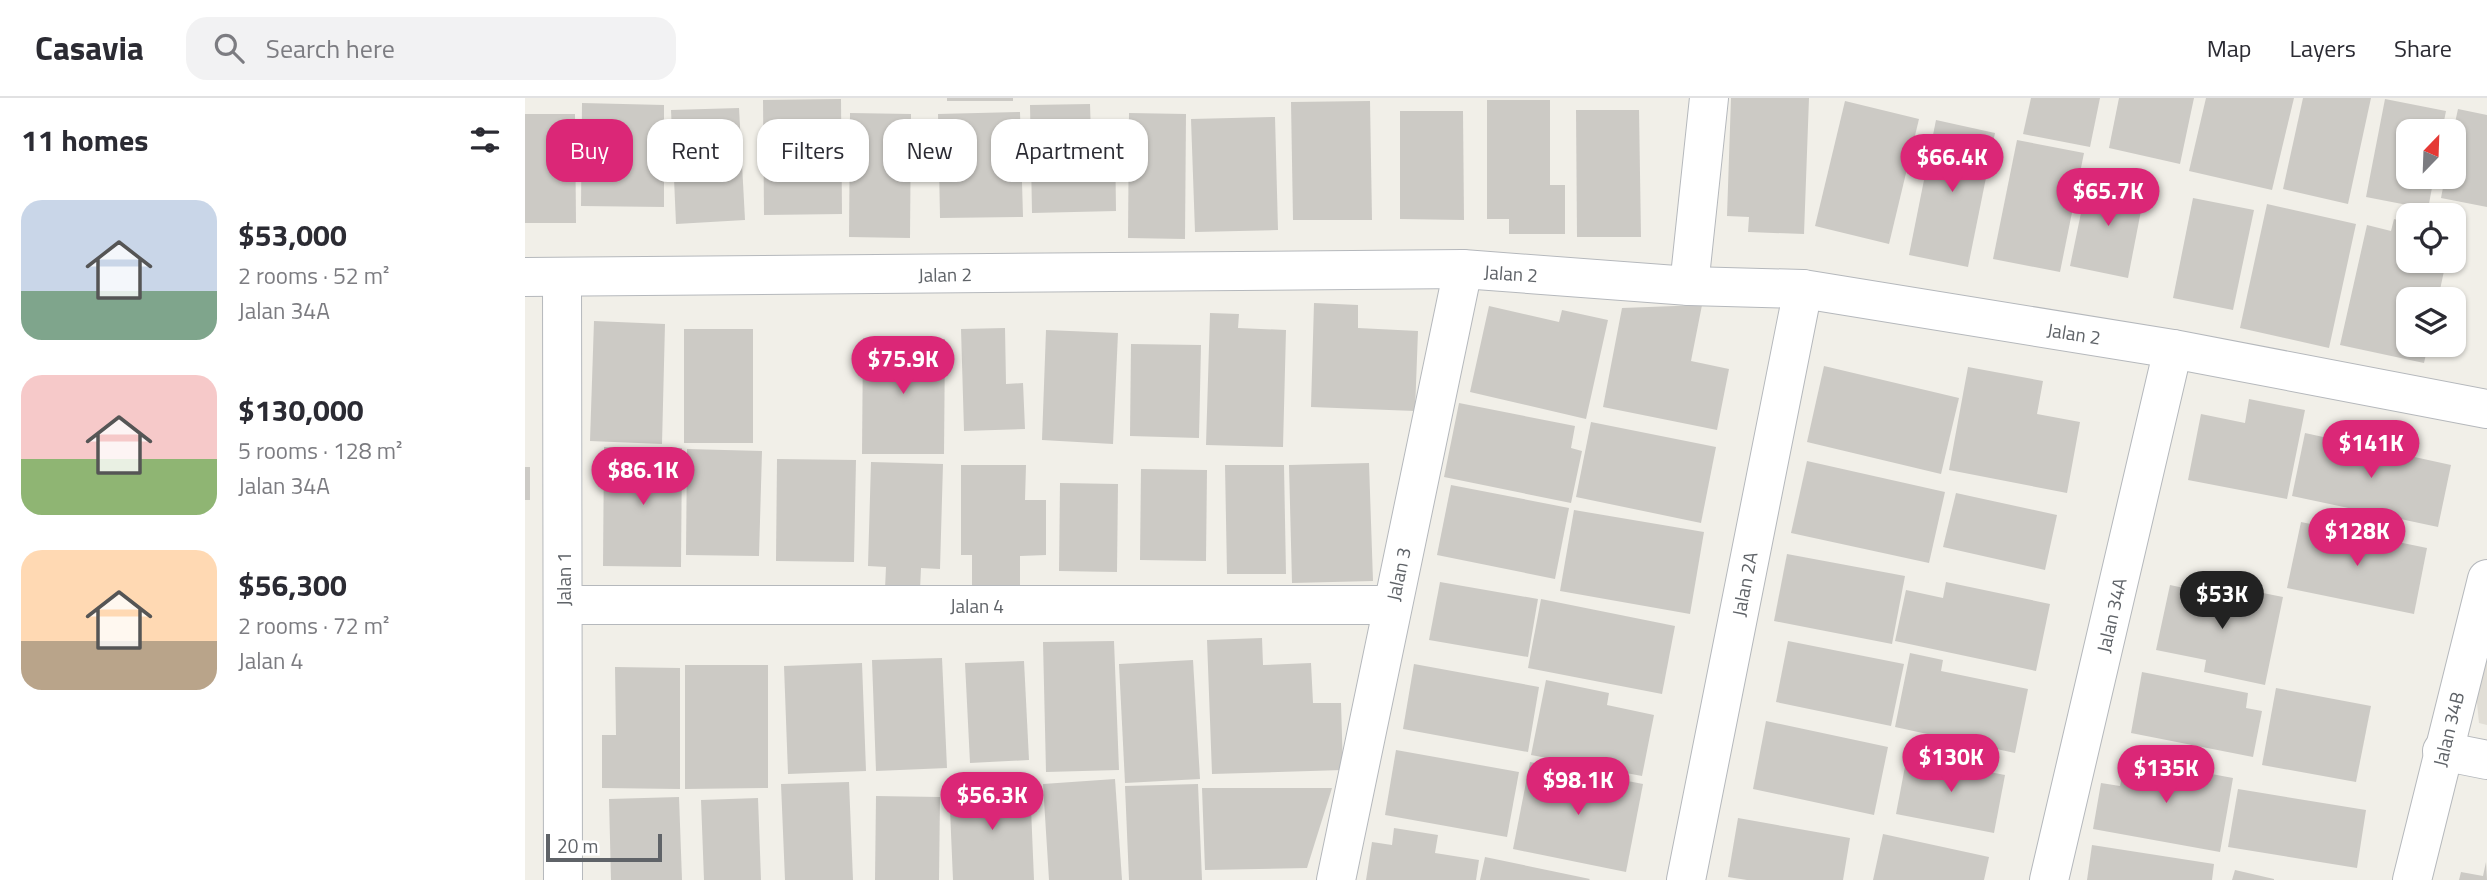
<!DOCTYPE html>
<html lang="en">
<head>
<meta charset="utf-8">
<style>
	body { margin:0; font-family:"Titillium Web",sans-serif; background:#f2f2f3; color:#2b2b33; height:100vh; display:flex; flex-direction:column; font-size:26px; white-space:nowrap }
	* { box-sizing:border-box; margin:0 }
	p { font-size:23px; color:#7c7c81 }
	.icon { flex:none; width:38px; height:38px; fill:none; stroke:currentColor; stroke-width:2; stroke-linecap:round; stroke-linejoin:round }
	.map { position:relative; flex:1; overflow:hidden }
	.details { display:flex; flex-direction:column; background:#fff; width:525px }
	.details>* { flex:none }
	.guide { position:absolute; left:21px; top:21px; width:665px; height:63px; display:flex; gap:14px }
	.needle { width:46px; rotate:23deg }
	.controls { position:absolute; left:1871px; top:21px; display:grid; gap:14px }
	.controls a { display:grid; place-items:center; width:70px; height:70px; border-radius:14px; background:#fff; box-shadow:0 2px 5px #0004; font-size:35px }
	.scale { position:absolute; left:21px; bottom:18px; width:116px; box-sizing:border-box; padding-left:7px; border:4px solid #5f6368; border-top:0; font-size:19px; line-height:24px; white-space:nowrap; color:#5f6368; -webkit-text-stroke:5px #fff; paint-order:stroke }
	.price { position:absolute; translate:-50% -60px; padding:0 16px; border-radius:24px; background:#db2777; color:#fff; font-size:23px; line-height:46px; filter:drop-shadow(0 2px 4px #0008) }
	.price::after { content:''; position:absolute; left:50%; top:42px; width:21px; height:16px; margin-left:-10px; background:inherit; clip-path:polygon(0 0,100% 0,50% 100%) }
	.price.active { background:#222; color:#fff }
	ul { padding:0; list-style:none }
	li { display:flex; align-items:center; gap:21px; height:175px; padding:0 21px }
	li span { display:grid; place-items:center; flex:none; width:196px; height:140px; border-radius:21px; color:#555 }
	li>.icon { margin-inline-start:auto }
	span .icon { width:84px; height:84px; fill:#fffc; stroke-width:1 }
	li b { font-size:30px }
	h2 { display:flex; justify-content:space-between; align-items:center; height:84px; padding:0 21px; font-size:30px }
	.pill { padding:0 24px; border-radius:21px; background:#fff; box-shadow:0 2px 5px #0004; font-size:24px; line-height:63px }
	.pill.active { background:#db2777; color:#fff }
	header { display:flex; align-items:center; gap:42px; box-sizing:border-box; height:98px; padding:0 35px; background:#fff; border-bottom:2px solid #e1e1e2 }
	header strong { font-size:33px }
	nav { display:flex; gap:38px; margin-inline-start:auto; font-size:24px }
	.search { width:490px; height:63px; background:#f2f2f3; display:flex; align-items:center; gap:18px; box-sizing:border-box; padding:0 24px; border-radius:21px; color:#7c7c81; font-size:26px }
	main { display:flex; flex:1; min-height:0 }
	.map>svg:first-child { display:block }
</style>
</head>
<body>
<header>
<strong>Casavia</strong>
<div class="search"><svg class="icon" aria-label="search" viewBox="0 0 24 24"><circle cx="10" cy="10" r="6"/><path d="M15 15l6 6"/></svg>Search here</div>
<nav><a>Map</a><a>Layers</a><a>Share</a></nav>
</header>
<main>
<section class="details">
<h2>11 homes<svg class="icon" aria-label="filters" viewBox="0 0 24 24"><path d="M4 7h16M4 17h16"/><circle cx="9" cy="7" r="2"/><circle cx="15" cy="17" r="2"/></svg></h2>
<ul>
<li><span style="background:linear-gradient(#c9d6e8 65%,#7fa58c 0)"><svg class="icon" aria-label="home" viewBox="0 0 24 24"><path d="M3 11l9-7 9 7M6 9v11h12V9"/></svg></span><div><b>$53,000</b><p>2 rooms · 52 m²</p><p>Jalan 34A</p></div></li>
<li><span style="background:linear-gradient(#f6c9c9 60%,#8fb573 0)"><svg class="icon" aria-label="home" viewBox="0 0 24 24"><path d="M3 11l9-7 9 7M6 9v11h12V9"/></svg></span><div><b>$130,000</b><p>5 rooms · 128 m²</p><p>Jalan 34A</p></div></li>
<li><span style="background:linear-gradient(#ffd9b3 65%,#b9a48a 0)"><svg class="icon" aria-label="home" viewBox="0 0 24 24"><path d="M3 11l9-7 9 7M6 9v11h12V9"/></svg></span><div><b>$56,300</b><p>2 rooms · 72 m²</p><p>Jalan 4</p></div></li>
</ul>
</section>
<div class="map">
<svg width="1962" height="782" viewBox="0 0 1962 782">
	<rect width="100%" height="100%" fill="#f1efe8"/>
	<polygon fill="#e1ded6" points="1962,558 1962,627 1954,625 1951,595"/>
	<g fill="#cccac5">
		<rect x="422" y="0" width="66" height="3"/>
		<polygon points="1206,0 1284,0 1279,136 1223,134 1224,119 1202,118"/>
		<polygon points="1506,0 1575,0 1565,49 1498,36"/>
		<polygon points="1594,0 1669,0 1655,66 1584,50"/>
		<polygon points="1681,0 1769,0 1747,92 1664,73"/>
		<polygon points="1778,0 1846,0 1823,106 1758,91"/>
		<polygon points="316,1 317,116 239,117 238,2"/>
		<polygon points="1860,1 1921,13 1917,33 1883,33 1883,79 1909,79 1903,111 1841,99"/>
		<polygon points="962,2 1025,2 1025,87 1040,87 1040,136 984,136 984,121 962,121"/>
		<polygon points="845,3 847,122 768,122 766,4"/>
		<polygon points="1320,3 1394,21 1364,146 1290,128"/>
		<polygon points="57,5 139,7 139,109 56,108"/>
		<polygon points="565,6 566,37 590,37 591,113 507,115 505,7"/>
		<polygon points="214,10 220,122 151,126 146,12"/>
		<polygon points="1933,11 1962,17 1962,109 1916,100 1920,79 1928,79 1928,34"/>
		<polygon points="1051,12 1114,12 1116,139 1052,139"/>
		<polygon points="875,13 938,13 939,122 875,121"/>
		<polygon points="495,14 498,119 415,120 413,16"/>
		<polygon points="325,15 386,16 385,140 324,139"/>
		<polygon points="604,15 661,16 660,141 603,140"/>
		<polygon points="0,16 50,16 51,125 0,125"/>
		<polygon points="750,19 753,132 670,134 666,21"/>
		<polygon points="1411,22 1470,35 1443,169 1384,157"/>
		<polygon points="1492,42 1559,55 1535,174 1468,161"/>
		<polygon points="1563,81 1620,92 1603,180 1545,168"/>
		<polygon points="1668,100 1729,112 1708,212 1648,200"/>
		<polygon points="1742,106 1831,126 1804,250 1715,230"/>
		<polygon points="1869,121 1883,125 1883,163 1903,163 1902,169 1919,173 1913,201 1883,201 1883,247 1903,247 1899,265 1815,247 1842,127 1866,133"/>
		<polygon points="789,205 833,207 833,230 893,233 890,313 786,309"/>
		<polygon points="1177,207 1166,263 1204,271 1192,332 1078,309 1097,210"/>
		<polygon points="964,208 1034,224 1037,212 1083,222 1061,321 945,294"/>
		<polygon points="685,215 714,216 713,230 761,232 758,349 681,347"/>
		<polygon points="69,223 140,226 137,346 65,343"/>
		<polygon points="480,230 481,286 498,285 500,331 439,333 436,231"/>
		<rect x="159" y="231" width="69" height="114"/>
		<polygon points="521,232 593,235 588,346 517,342"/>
		<polygon points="338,240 420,241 419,356 337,356"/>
		<polygon points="606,246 676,247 674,340 605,338"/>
		<polygon points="1299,268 1434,300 1416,376 1282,344"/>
		<polygon points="1443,269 1518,283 1512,316 1555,324 1542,395 1424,372"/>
		<polygon points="1724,301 1780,312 1762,401 1663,382 1676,316 1720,325"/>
		<polygon points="934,305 1050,328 1046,350 1057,353 1046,405 919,379"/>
		<polygon points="1066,324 1191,349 1176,425 1051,399"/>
		<polygon points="1780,335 1926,367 1913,429 1767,398"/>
		<polygon points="79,349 157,350 156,469 78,468"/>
		<polygon points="162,351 237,353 234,458 161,457"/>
		<polygon points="252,361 331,362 329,464 251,463"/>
		<polygon points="1282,363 1420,394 1404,465 1266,435"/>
		<polygon points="346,364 418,366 415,471 396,470 395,492 360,491 361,469 343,468"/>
		<polygon points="844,365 848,483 767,485 764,367"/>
		<polygon points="436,367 501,367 500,402 521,402 521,457 495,458 495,492 447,492 447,457 436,457"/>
		<polygon points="700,367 759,367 761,476 702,476"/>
		<rect x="0" y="369" width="5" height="33"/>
		<polygon points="616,371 682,372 681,463 615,462"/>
		<polygon points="535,385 593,386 592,474 534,473"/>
		<polygon points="926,387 1044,410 1030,481 912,457"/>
		<polygon points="1431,395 1532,417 1520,472 1418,449"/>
		<polygon points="1049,412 1179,434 1165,516 1035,493"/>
		<polygon points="1776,424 1902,450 1889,516 1762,490"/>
		<polygon points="1262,456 1380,478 1367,546 1249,523"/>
		<polygon points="915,484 1013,501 1003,559 904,542"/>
		<polygon points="1421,484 1525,506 1511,573 1370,543 1381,492 1418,500"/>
		<polygon points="1645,487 1710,501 1713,490 1758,499 1740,587 1679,574 1681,562 1631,552"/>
		<polygon points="1016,501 1150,528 1137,596 1003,570"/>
		<polygon points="737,540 738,567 786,565 788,605 816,605 818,672 687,676 682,542"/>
		<polygon points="589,543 594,672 521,674 518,544"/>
		<polygon points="1263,543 1379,566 1366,628 1251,604"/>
		<polygon points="1385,555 1418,562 1416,573 1503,591 1490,655 1370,629"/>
		<polygon points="417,560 422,670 351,673 347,562"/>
		<polygon points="668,562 675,681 600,685 594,566"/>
		<polygon points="499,563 504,662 445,665 440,565"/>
		<polygon points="337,565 341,673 263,676 259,568"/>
		<polygon points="889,566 1014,589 1003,654 878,631"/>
		<polygon points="160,567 243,567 243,690 160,691"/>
		<polygon points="90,569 155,570 155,691 77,690 77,637 91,637"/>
		<polygon points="1617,574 1723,595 1721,610 1737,613 1728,659 1606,635"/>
		<polygon points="1021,582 1084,595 1082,607 1129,617 1117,678 1006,657"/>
		<polygon points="1751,590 1846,608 1831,684 1737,667"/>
		<polygon points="1241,623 1363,649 1349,717 1228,691"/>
		<polygon points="871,652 994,674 982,739 860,717"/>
		<polygon points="1382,658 1480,677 1469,735 1371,716"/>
		<polygon points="1601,660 1708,680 1695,754 1568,731 1576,685 1595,688"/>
		<polygon points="1005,664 1118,686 1101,774 988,751"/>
		<polygon points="590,681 597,782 524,782 518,686"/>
		<polygon points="324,684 328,782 260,782 256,686"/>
		<polygon points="505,686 509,782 428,782 424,688"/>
		<polygon points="673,686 677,782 604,782 600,688"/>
		<polygon points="677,690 807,690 782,770 680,772"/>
		<polygon points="1713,691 1841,712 1832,770 1703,749"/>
		<polygon points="351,698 415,699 414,782 350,782"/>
		<polygon points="154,699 157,782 86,782 84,701"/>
		<polygon points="233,700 236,782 179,782 176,702"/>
		<polygon points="1213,720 1325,740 1318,782 1222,782 1203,779"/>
		<polygon points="869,730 913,737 910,755 954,762 951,782 841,782 847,744 867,747"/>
		<polygon points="1358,736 1464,759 1459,782 1348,782"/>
		<polygon points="1567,747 1689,766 1687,782 1562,782"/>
		<polygon points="960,759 1065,781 1064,782 955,782"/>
		<polygon points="1961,764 1962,782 1934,782 1936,774 1958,778"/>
		<polygon points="1710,772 1749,781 1749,782 1707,782"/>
	</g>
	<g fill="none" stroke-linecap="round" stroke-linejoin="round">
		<defs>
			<g id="minor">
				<polyline points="0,179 938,171 1164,188 1278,191 1648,251 1962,311"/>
				<polyline points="37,179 38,782"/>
				<polyline points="1164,188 1184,0"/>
				<polyline points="38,507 866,507"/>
				<polyline points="1917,653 1962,662"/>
				<polyline points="811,782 938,171"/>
				<polyline points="1161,782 1278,191"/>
				<polyline points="1524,782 1648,251"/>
				<polyline points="1887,782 1962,481"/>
			</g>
		</defs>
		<use href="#minor" stroke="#b5b8bc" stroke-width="40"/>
		<use href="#minor" stroke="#fff" stroke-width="38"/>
	</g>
	<g text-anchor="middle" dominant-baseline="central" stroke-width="5" stroke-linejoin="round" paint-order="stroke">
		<g font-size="19" fill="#5f6368" stroke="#fff">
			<text transform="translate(986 175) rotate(4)">Jalan 2</text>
			<text transform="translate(420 176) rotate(-1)">Jalan 2</text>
			<text transform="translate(1549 235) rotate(9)">Jalan 2</text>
			<text transform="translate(873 476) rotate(-78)">Jalan 3</text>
			<text transform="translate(38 481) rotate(-90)">Jalan 1</text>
			<text transform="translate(1219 486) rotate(-79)">Jalan 2A</text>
			<text x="452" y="507">Jalan 4</text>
			<text transform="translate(1586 517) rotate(-77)">Jalan 34A</text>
			<text transform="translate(1923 631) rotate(-76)">Jalan 34B</text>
		</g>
	</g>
</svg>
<div class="controls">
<a><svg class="needle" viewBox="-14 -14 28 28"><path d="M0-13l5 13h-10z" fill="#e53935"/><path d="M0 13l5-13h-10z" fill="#7c7c81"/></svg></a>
<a><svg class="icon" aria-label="locate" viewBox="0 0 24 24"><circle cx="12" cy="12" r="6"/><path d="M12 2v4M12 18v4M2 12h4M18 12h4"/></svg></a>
<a><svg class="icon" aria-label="layers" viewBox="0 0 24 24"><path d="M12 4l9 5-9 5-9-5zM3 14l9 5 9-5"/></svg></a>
</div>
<div class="scale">20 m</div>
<b class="price" style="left:1427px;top:96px">$66.4K</b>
<b class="price" style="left:1583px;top:130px">$65.7K</b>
<b class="price" style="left:378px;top:298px">$75.9K</b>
<b class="price" style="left:1846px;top:382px">$141K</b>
<b class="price" style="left:118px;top:409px">$86.1K</b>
<b class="price" style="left:1832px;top:470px">$128K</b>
<b class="price active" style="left:1697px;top:533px">$53K</b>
<b class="price" style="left:1426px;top:696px">$130K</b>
<b class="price" style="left:1641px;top:707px">$135K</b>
<b class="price" style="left:1053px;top:719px">$98.1K</b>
<b class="price" style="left:467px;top:734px">$56.3K</b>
<div class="guide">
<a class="pill active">Buy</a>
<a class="pill">Rent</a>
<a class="pill">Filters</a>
<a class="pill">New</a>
<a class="pill">Apartment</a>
</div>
</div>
</main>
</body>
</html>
